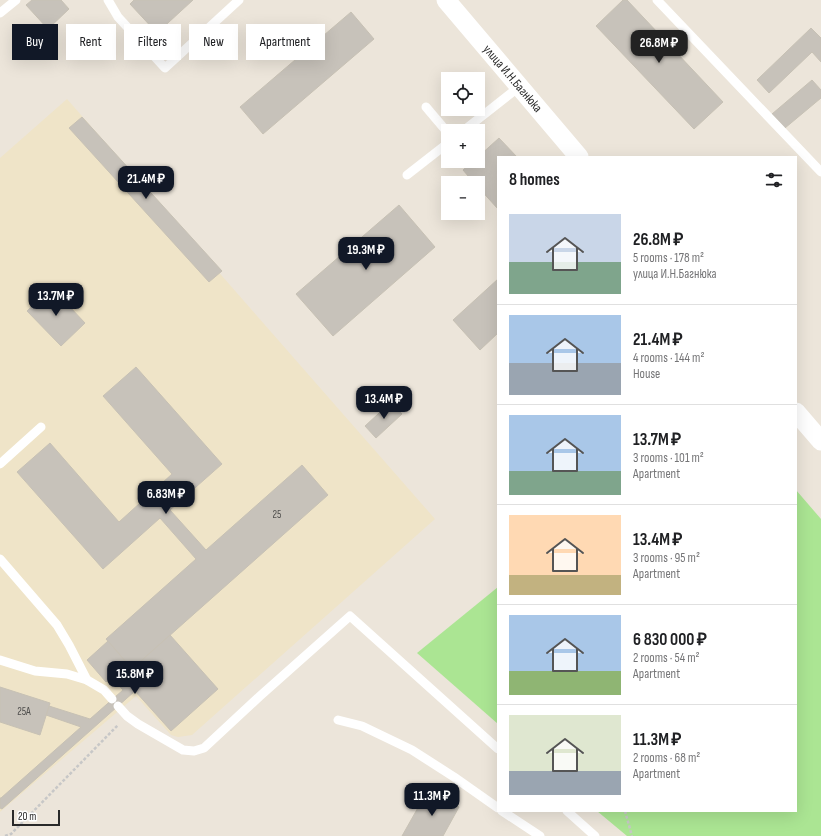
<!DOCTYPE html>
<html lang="en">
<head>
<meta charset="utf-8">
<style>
	body { margin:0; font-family:"Sofia Sans Condensed",sans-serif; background:#f2f2f2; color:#202124; height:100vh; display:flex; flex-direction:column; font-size:15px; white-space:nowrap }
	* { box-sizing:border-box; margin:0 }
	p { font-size:13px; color:#757577 }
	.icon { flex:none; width:22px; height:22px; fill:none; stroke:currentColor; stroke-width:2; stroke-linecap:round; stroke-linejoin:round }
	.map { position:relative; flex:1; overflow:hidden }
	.details { position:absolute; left:497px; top:156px; width:300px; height:656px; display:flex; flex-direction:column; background:#fff; border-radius:0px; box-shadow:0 4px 16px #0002 }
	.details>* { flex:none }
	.banner { position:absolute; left:12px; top:24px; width:380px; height:36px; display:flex; gap:8px }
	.fabs { position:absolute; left:441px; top:72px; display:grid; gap:8px }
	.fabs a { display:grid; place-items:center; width:44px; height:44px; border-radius:0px; background:#fff; box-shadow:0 4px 16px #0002; font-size:20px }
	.scale { position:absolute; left:12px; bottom:10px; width:48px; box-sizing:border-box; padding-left:4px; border:2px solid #292929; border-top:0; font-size:11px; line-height:14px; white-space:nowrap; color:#292929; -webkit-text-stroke:3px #fff; paint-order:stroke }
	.price { position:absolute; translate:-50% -34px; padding:0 9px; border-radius:8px; background:#111827; color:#fff; font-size:13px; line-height:26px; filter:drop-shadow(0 1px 2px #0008) }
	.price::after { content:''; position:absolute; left:50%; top:24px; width:12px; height:9px; margin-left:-6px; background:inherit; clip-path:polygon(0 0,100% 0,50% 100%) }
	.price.active { background:#222; color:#fff }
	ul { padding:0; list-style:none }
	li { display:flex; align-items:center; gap:12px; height:100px; padding:0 12px }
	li+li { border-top:1px solid #e0e0e0 }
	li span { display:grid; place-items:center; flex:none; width:112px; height:80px; border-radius:0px; color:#555 }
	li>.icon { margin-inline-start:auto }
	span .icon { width:48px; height:48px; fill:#fffc; stroke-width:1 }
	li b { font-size:17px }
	h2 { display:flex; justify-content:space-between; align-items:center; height:48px; padding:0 12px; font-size:17px }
	.tag { padding:0 14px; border-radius:0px; background:#fff; box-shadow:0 4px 16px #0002; font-size:14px; line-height:36px }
	.tag.active { background:#111827; color:#fff }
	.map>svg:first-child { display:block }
</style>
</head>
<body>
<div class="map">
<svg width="821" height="836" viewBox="0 0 821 836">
	<rect width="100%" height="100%" fill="#ece5da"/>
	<polygon fill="#efe4c8" points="67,99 435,519 192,735 178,737 171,735 136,696 0,812 0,158"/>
	<g fill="#abe593">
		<polygon points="796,490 821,519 821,836 627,836 597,811 796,811"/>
		<polygon points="498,587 498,724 417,653"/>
	</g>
	<g fill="#c7c2ba" stroke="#c7c1b4">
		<polygon points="32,0 61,0 69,9 48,29 26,5"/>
		<polygon points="134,0 193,0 157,33 130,4"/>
		<polygon points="623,0 627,0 723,102 694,129 596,26"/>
		<polygon points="351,12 374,39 263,134 240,107"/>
		<polygon points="811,28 821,38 821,62 812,52 769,93 757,80"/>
		<polygon points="812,80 821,90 821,98 785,128 772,114"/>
		<polygon points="82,117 222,271 209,282 69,128"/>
		<polygon points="499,138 517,157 498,157 498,209 478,187 478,183 474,183 463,170 473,161 478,161 478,157"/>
		<polygon points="399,205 435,247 333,336 296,294"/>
		<polygon points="498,279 498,333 480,350 453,320"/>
		<polygon points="52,288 85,323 61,346 27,311"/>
		<polygon points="136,367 222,464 170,510 206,550 302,465 328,495 132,669 106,639 196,559 160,518 103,569 17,472 50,443 119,522 172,474 103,396"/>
		<polygon points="391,402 402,414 376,438 365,426"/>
		<polygon points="170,635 218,689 171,731 135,691 2,809 0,808 0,798 1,798 81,727 46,715 49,706 90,719 123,690 111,677 106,682 87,660 108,641 132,669"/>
		<polygon points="0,687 50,703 40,735 0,722"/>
		<polygon points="428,790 459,807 443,836 402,836"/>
	</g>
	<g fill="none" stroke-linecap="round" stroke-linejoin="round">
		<g stroke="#c7c7c7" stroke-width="2.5" stroke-dasharray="3 2" stroke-linecap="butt">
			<polyline points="625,811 632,836"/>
			<polyline points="5,836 11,834 118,725"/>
		</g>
		<g stroke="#fff" stroke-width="9">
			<polyline points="108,0 118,17 165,68 239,0"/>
			<polyline points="657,0 821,172"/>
			<polyline points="0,13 16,0"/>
			<polyline points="426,107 448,133"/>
			<polyline points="463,131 519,87"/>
			<polyline points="407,175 448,143"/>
			<polyline points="0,464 41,427"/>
			<polyline points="0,559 57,625 69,645 87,680"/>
			<polyline points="0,660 35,671 67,674 87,680 104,690 112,699"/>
			<polyline points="118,706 127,716 138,724 183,750 194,751 204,748 260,696 350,616 498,749"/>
			<polyline points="338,720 362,726 412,750 454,777 498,808"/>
			<polyline points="502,811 540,836"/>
			<polyline points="567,811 595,836"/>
		</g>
		<g stroke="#fff" stroke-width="19">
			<path id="s1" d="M446,0L579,157"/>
			<polyline points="796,412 821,441"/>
		</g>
	</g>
	<g text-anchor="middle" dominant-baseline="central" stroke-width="3" stroke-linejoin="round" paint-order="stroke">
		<g font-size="11" fill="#504f4d">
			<text x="277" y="514">25</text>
			<text x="24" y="711">25А</text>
		</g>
		<g font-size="13" fill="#292929" stroke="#fff">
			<text stroke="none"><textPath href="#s1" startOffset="103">улица И.Н.Багнюка</textPath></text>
		</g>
	</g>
</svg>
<div class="fabs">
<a><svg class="icon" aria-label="locate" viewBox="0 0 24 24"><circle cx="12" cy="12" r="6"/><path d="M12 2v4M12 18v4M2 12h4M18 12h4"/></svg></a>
<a>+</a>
<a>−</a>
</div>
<div class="scale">20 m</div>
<b class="price active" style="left:659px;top:64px">26.8M ₽</b>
<b class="price" style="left:146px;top:200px">21.4M ₽</b>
<b class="price" style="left:366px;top:271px">19.3M ₽</b>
<b class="price" style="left:56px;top:317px">13.7M ₽</b>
<b class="price" style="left:384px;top:420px">13.4M ₽</b>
<b class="price" style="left:166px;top:515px">6.83M ₽</b>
<b class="price" style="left:135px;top:695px">15.8M ₽</b>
<b class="price" style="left:432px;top:817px">11.3M ₽</b>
<div class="banner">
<a class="tag active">Buy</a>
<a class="tag">Rent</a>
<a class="tag">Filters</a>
<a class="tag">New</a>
<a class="tag">Apartment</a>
</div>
<section class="details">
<h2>8 homes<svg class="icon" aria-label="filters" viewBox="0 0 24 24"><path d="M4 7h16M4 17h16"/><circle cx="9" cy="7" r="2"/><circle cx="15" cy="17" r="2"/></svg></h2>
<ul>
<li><span style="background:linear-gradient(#c9d6e8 60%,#7fa58c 0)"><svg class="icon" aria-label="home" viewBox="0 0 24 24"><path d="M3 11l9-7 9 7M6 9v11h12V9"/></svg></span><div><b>26.8M ₽</b><p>5 rooms · 178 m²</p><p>улица И.Н.Багнюка</p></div></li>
<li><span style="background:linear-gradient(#a9c7e8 60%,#9aa5b1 0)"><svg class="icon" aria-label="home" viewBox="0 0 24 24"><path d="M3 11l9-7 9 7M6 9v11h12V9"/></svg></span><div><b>21.4M ₽</b><p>4 rooms · 144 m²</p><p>House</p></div></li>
<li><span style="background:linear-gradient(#a9c7e8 70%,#7fa58c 0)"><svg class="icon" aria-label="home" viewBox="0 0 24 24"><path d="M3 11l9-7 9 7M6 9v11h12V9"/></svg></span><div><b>13.7M ₽</b><p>3 rooms · 101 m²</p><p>Apartment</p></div></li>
<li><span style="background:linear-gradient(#ffd9b3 75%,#c2b280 0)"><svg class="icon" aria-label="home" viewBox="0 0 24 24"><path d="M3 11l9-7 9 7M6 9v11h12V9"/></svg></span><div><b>13.4M ₽</b><p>3 rooms · 95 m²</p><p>Apartment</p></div></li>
<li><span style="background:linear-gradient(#a9c7e8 70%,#8fb573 0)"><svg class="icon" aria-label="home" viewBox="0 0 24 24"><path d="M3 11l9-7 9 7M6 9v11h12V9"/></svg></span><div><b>6 830 000 ₽</b><p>2 rooms · 54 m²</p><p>Apartment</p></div></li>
<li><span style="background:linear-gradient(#dfe7d0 70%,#9aa5b1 0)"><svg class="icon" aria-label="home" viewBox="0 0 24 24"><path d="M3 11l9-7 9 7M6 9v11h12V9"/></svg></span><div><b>11.3M ₽</b><p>2 rooms · 68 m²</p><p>Apartment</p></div></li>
</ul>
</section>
</div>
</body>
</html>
